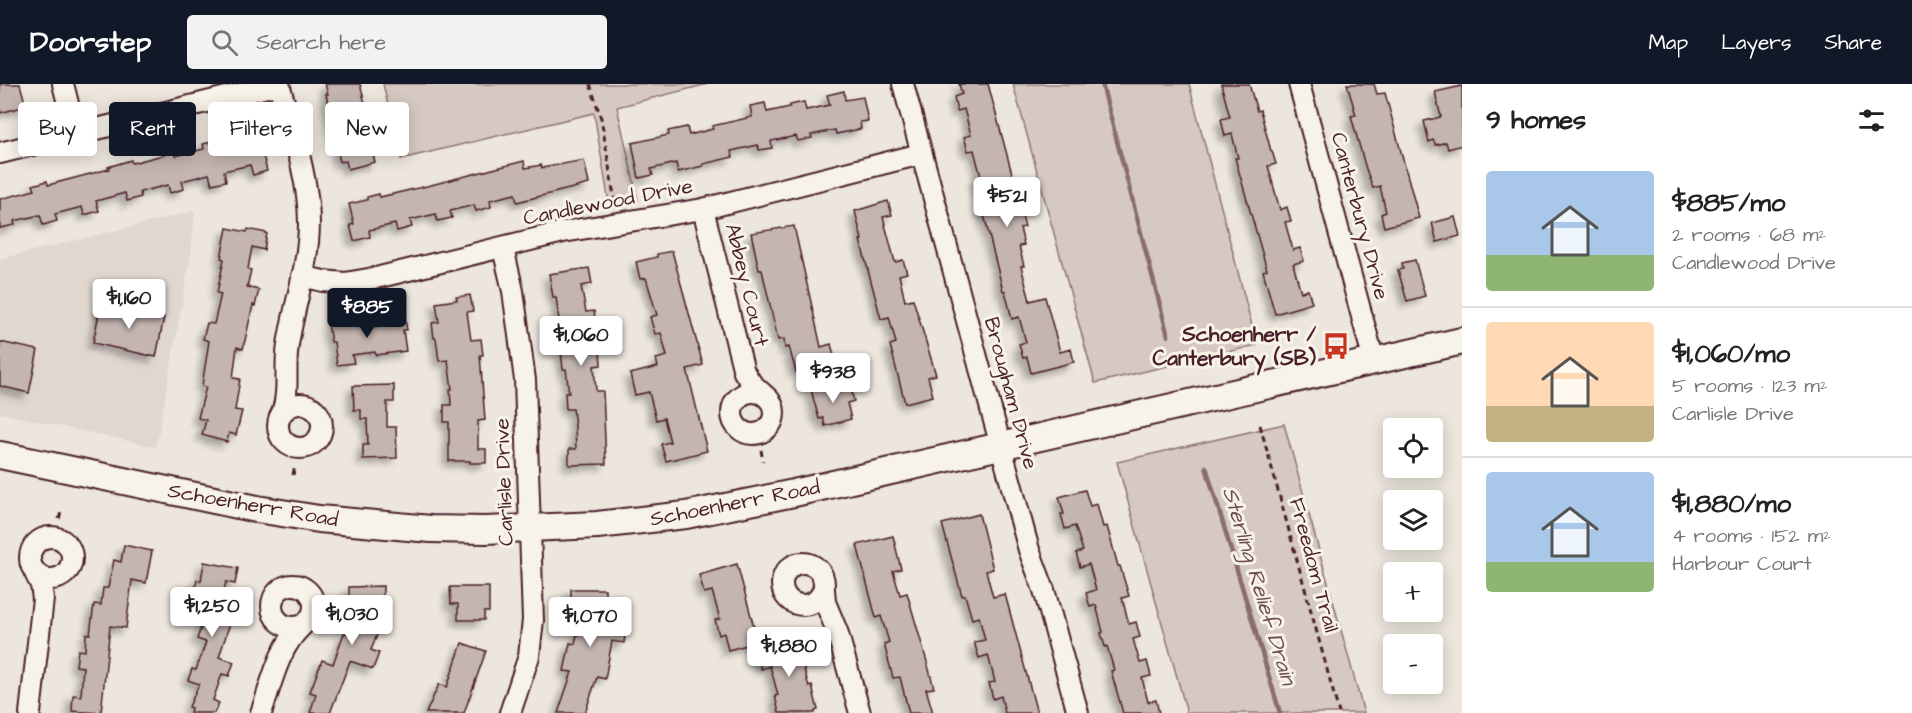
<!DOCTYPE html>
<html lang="en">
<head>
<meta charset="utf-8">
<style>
	body { margin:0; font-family:"Architects Daughter",sans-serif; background:#f2f2f2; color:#222; height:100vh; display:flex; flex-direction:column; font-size:22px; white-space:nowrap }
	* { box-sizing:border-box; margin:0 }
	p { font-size:20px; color:#767676 }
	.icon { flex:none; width:33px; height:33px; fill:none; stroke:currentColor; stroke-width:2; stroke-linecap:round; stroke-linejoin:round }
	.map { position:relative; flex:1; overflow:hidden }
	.side { display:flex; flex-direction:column; background:#fff; width:450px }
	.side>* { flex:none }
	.banner { position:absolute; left:18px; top:18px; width:570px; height:54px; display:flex; gap:12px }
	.tools { position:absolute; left:1383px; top:334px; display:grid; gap:12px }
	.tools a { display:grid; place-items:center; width:60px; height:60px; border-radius:6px; background:#fff; box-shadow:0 3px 15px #0003; font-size:30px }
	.price { position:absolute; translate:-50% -51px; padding:0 14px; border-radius:6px; background:#fff; color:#222; font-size:20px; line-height:39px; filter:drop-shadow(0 2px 3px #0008) }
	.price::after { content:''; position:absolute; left:50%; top:36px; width:18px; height:14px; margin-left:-9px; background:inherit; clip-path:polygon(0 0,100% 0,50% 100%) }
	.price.current { background:#111827; color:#fff }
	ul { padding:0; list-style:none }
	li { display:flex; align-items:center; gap:18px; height:150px; padding:0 24px }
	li+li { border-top:2px solid #e0e0e0 }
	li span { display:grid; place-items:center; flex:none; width:168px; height:120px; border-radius:6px; color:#555 }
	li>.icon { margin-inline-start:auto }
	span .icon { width:72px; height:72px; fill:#fffc; stroke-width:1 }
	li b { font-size:26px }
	h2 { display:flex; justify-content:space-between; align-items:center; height:72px; padding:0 24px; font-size:26px }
	.pill { padding:0 21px; border-radius:6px; background:#fff; box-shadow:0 3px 15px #0003; font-size:21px; line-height:54px }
	.pill.current { background:#111827; color:#fff }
	header { display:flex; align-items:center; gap:36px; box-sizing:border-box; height:84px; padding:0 30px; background:#111827; color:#fff }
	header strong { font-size:28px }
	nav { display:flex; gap:33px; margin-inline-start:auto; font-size:21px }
	.search { width:420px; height:54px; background:#f2f2f2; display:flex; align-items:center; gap:15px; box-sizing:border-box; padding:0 21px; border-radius:6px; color:#767676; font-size:22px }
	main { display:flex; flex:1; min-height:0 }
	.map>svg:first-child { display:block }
</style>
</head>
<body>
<header>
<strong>Doorstep</strong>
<div class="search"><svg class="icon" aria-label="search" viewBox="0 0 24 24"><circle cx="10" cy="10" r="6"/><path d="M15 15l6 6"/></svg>Search here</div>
<nav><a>Map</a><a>Layers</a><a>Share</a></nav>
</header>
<main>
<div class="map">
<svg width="1462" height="629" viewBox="0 0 1462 629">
	<defs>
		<filter id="shadow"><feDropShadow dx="-5.5" dy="5.5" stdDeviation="3" flood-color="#0004"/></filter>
	</defs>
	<rect width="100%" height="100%" fill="#ece6dd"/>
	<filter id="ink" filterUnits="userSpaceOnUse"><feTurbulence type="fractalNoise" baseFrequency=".0167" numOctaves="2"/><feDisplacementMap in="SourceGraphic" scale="12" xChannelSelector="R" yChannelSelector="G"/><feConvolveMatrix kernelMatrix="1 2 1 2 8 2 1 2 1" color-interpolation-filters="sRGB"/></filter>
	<g filter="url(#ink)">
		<polygon fill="#e0d7d0" points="195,127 191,170 156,363 0,329 0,175"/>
		<g fill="#d5c9c2" stroke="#907476" stroke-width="1.5">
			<polygon points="383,0 708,0 617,23 638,116 609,119 594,29 401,75"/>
			<polygon points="1013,0 1189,0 1257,261 1095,299"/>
			<polygon points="1284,340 1364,629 1187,629 1117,378"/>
		</g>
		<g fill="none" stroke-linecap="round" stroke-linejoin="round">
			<g stroke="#896c6f" stroke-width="4.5">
				<polyline points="1102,0 1168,252"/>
				<polyline points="1206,383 1280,629"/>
			</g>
		</g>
		<g fill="#c4b5b0" stroke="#4a1f2b" stroke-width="1.5" filter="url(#shadow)">
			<polygon points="0,0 20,0 26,22 0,29"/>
			<polygon points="325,0 360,0 365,19 360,20 366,44 373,43 377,60 371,62 375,78 348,85 346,77 340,78 326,10 328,10"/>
			<polygon points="959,0 988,0 1015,101 1010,102 1017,129 1021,128 1025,143 1020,144 1024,161 1019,162 1024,182 1021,182 1030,217 1045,213 1060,268 1071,265 1074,278 1031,289 1027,273 1023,274 1019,260 1026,258 1019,233 1012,235 1005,207 1003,207 975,95 981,93 974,66 968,67 964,53 971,51 964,25 957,27 954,13 962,10"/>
			<polygon points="1221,0 1249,0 1257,27 1260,26 1271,67 1272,67 1276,80 1268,82 1280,126 1287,123 1291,137 1285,138 1293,166 1300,164 1304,177 1293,180 1301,208 1308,206 1312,219 1275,230 1263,187 1267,186 1235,74 1238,74 1232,50 1225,52 1221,35 1230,33"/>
			<polygon points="1347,0 1374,0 1377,10 1385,9 1419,134 1384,143 1381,130 1386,128 1380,102 1373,104 1366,85 1351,32 1356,31"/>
			<polygon points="1462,2 1462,61 1448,65 1446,58 1436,61 1433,56 1429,58 1424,37 1441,33 1435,8"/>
			<polygon points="844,7 845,16 863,13 868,37 860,38 861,45 836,50 835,46 811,51 812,54 798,57 796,52 771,57 772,64 759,66 758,61 731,67 733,73 703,80 703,82 678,88 676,79 651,85 653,91 639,94 632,59 669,51 668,47 687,43 689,51 713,45 712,42 752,33 750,22 765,19 767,28 790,23 790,21 804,18 806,26 830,21 827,11"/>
			<polygon points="257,47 267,87 253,91 250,81 224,87 226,97 212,100 209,90 182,97 184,105 170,109 168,101 140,108 141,113 127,117 125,109 96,117 99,127 84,131 82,123 55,130 57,137 43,141 40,131 14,137 15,141 0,144 0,115 35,106 33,101 47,97 48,101 109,85 108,83 131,76 132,79 174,68 175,72 204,65 203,60 216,57 218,62 244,56 243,51"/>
			<polygon points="584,76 589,100 517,118 515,110 490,116 491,123 476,127 474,121 450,127 452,134 437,137 436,130 410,136 412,143 397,147 395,140 369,146 370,153 354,157 350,141 354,140 349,120 367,116 367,113 379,110 380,113 431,101 524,77 525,84 541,81 542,84"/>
			<polygon points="888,117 892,131 883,133 895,178 903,176 907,189 899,191 905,217 913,215 936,291 928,293 933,312 905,319 890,261 896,259 889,233 881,235 860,156 862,156 855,127"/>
			<polygon points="1455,133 1460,152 1437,158 1432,139"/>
			<polygon points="794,142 821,263 831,260 835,276 796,288 789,263 785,264 784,255 778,256 762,186 759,186 751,149"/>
			<polygon points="227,144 247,148 248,145 267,149 264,166 252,163 248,185 251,186 247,203 259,206 255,222 253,221 243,265 237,263 233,294 240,295 235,326 242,327 236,351 229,349 227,358 202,351 206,336 198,334 206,303 202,302 209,257 203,255 207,239 214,240 221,210 217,209 224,175 221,174"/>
			<polygon points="672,167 703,281 687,285 707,367 666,377 661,360 670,358 664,334 656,336 649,308 635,311 630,290 658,283 656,275 667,272 661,249 655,250 650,233 657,231 646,194 640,195 636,178 657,173 657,170"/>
			<polygon points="1415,176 1425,212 1407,217 1398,186 1403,185 1402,179"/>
			<polygon points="589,184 592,200 581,202 586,228 594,227 600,266 601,281 594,282 596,307 603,307 606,380 569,381 569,365 576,365 575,342 573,325 566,325 565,309 569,309 566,285 563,285 561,268 570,267 566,243 560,244 556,213 553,213 549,190"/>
			<polygon points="470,211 473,227 467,228 471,256 481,255 483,271 480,271 485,336 478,337 478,365 486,365 486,379 470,379 470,377 449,377 449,338 444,338 444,321 451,321 450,305 452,305 448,276 439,277 436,254 434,254 432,239 439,238 436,219 457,216 456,213"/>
			<polygon points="101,220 164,233 156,273 93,259"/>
			<polygon points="404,230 407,246 403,246 406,267 376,271 375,268 352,271 354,279 337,281 334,258 331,258 328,240 355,236 356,243 365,242 365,244 389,240 388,233"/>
			<polygon points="0,258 38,266 29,309 0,302"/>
			<polygon points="834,300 835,306 850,302 854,317 847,319 851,335 825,342 823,334 819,335 811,306"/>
			<polygon points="394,301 394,318 387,318 387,343 396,343 397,374 363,375 363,361 368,361 367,335 361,335 361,326 354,326 353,302"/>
			<polygon points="1085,406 1090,422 1097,420 1103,443 1107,442 1118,482 1120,482 1129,512 1122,514 1129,540 1136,538 1140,553 1133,555 1140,579 1147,577 1151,592 1142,594 1148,618 1156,616 1159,629 1123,629 1111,587 1114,586 1107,562 1105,563 1101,549 1103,548 1096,521 1090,523 1086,509 1096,506 1089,480 1080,483 1076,469 1083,467 1075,442 1065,445 1061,430 1064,430 1059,413"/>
			<polygon points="979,430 993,485 986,487 993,513 1005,510 1037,629 1005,629 1001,612 993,615 989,599 995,598 988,571 979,574 974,558 985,556 979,533 972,535 965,511 962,512 942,440"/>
			<polygon points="893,452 901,485 893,487 900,511 907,509 927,578 934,604 926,605 933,629 909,629 900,593 893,594 884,560 889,558 881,532 876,534 857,461"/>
			<polygon points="124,461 152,467 146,499 132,496 126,544 110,542 101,629 72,627 73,611 81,612 83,583 76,582 78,566 85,567 86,550 90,550 94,520 101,521 103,504 108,504 114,476 121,478"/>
			<polygon points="204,478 238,484 235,500 226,498 219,529 232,533 219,573 234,578 229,592 222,590 213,616 219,619 214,629 190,629 191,624 189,623 199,600 188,596 192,585 196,586 206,558 197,555 212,512 194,509 197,496 201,497"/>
			<polygon points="737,480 758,558 728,566 724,549 719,551 715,536 720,535 712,507 704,509 699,491"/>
			<polygon points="383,502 383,520 387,520 388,536 383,536 371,566 379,569 373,585 350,577 330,629 310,629 316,610 310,608 322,576 333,580 344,549 349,550 355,533 355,518 349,518 349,503"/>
			<polygon points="450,503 489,503 489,528 484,528 484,536 458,536 458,520 451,520"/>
			<polygon points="571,505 605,505 605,522 610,522 610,537 627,536 624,559 612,557 605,595 597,593 585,629 558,629 572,588 564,587 570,559 575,560 577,550 580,551 581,521 571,521"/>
			<polygon points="796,556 809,603 812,602 818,626 815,627 815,629 779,629 775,612 778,611 770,582 761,585 756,567"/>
			<polygon points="462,559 486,567 464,629 426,629 439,600 447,603"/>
		</g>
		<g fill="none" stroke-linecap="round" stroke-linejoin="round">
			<defs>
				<g id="minor">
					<polyline points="63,0 76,51"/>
					<path d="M279,0C291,44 309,94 309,139C309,180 294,221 288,261C284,285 290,307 282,329"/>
					<polyline points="903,0 1029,466 1044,506 1078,629"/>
					<polyline points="1299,0 1374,277"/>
					<polyline points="0,69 279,0"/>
					<polyline points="703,125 744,288 752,300 762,309"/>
					<polyline points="503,164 513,207 525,296 533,536 529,572 510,629"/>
					<polyline points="302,192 323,197 345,199 380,193 563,148 703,125 921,70"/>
					<circle cx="753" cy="329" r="21"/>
					<circle cx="300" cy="342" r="22"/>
					<circle cx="51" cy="474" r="21"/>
					<circle cx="803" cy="500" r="21"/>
					<circle cx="293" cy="522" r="21"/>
					<polyline points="824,505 825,518 837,547 860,629"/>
					<polyline points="30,629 43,515 41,501 35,489"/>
					<path d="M261,629C272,599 278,564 302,542"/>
				</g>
				<polyline id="major" points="0,371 257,425 319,435 431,445 486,446 597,441 686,431 794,409 1462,257"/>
			</defs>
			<use href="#minor" stroke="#4a1f2b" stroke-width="24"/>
			<use href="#major" stroke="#4a1f2b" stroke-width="30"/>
			<g stroke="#4a1f2b" stroke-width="3" stroke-dasharray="6 4.5" stroke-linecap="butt">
				<polyline points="590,0 601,34 616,124"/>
				<polyline points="1260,341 1339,629"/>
				<polyline points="761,366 763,377"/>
				<polyline points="293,391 295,381"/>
				<polyline points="59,435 62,425"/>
			</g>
			<use href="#minor" stroke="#f7f3e8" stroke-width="20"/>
			<use href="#major" stroke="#f7f3e8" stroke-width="26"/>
		</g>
	</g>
	<defs>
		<symbol id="bus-bare" viewBox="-9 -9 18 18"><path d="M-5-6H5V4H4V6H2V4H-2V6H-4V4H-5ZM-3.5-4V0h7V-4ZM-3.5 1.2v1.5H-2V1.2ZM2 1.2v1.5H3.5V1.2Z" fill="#c8321e" stroke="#f7f3e8" stroke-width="2.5" paint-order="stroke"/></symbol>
	</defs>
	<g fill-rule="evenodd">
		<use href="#bus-bare" x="1317" y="243" width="38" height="38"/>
	</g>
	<g text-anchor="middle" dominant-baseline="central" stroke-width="6" stroke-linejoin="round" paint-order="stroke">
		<g font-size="21" fill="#4a1f2b" stroke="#f7f3e8">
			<text transform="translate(608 118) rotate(-11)">Candlewood Drive</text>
			<text transform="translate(1360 132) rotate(75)">Canterbury Drive</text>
			<text transform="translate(747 201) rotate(76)">Abbey Court</text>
			<text transform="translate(1011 309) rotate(75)">Brougham Drive</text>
			<text transform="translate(504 398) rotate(-92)">Carlisle Drive</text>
			<text transform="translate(735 419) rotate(-11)">Schoenherr Road</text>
			<text transform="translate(253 421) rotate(10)">Schoenherr Road</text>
			<text transform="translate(1314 481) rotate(75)">Freedom Trail</text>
		</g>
		<g font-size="21" font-weight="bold" fill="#4a1f2b" stroke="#f7f3e8" text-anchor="end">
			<text x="1316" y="250">Schoenherr /<tspan x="1316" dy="24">Canterbury (SB)</tspan></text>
		</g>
		<g font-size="22" font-style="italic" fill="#6f4c53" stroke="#f7f3e8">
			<text transform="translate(1259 502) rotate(73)">Sterling Relief Drain</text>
		</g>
	</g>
</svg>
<div class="tools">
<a><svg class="icon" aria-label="locate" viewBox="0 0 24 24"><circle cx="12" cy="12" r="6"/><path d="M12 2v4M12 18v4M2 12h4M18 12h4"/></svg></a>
<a><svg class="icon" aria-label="layers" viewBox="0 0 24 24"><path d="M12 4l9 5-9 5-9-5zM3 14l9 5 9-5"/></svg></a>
<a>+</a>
<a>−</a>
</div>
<b class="price" style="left:1007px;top:144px">$521</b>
<b class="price" style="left:129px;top:246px">$1,160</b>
<b class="price current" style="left:367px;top:255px">$885</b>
<b class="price" style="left:581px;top:283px">$1,060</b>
<b class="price" style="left:833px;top:320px">$938</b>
<b class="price" style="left:212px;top:554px">$1,250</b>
<b class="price" style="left:352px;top:562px">$1,030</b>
<b class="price" style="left:590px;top:564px">$1,070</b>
<b class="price" style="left:789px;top:594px">$1,880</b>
<div class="banner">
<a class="pill">Buy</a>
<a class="pill current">Rent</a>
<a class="pill">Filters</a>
<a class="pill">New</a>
</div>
</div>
<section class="side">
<h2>9 homes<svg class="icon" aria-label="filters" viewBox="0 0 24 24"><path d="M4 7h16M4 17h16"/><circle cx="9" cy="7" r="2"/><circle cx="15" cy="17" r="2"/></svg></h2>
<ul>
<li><span style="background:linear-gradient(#a9c7e8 70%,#8fb573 0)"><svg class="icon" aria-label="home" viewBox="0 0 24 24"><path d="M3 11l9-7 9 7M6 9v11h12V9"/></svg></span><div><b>$885/mo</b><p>2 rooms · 68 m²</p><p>Candlewood Drive</p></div></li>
<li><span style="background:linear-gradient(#ffd9b3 70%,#c2b280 0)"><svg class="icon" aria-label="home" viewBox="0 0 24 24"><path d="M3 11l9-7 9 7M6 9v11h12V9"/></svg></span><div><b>$1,060/mo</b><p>5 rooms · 123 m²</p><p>Carlisle Drive</p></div></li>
<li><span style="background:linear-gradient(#a9c7e8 75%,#8fb573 0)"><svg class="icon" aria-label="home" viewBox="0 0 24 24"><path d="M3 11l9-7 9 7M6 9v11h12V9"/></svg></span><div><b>$1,880/mo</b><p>4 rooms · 152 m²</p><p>Harbour Court</p></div></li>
</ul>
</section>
</main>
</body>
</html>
